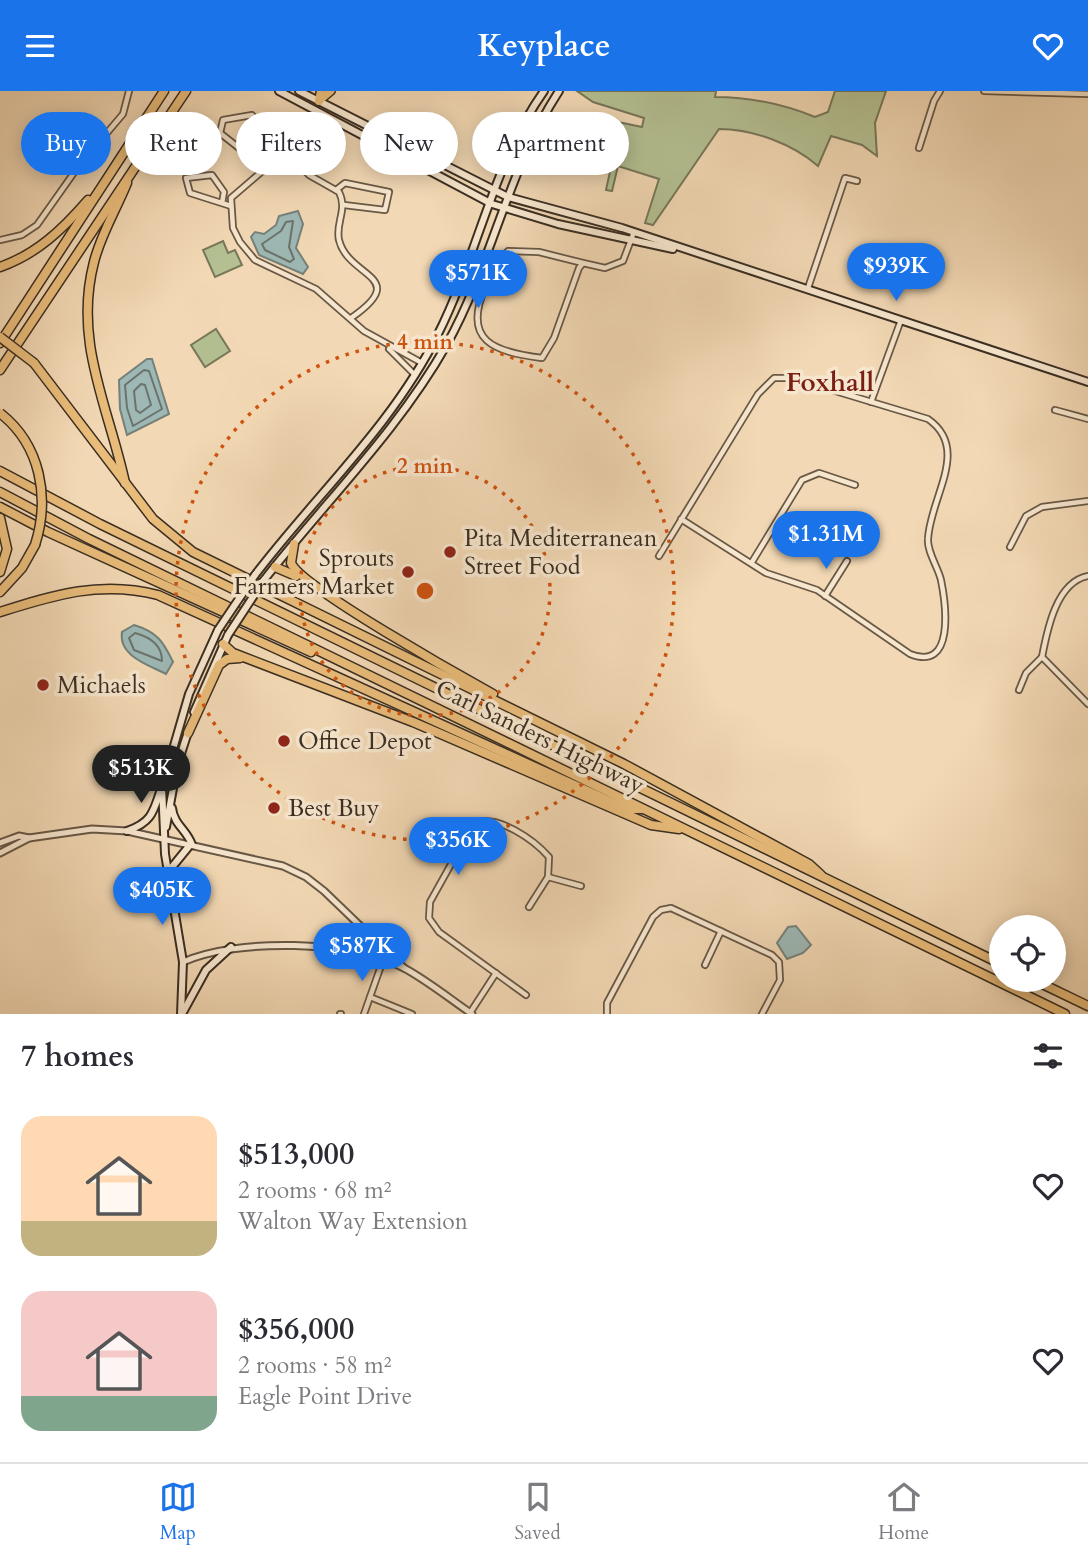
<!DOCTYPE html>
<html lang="en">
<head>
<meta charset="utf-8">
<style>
	body { margin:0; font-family:Cardo,serif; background:#f2f2f3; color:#2b2b33; height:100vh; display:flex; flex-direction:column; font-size:26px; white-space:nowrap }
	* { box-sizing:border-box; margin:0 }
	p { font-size:23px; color:#7c7c81 }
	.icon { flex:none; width:38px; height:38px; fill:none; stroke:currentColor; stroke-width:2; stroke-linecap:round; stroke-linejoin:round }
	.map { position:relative; height:923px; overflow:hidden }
	.details { display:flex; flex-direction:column; background:#fff; flex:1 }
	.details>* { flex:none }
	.banner { position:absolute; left:21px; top:21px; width:700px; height:63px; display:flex; gap:14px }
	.buttons { position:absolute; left:989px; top:824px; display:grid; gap:14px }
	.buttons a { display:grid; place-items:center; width:77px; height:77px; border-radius:50%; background:#fff; box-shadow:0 4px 18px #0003; font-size:35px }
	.price { position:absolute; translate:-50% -60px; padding:0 16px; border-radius:24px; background:#1a73e8; color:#fff; font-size:23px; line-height:46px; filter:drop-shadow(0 2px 4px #0008) }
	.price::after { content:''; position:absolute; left:50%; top:42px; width:21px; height:16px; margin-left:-10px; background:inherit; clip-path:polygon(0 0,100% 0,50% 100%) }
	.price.on { background:#222; color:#fff }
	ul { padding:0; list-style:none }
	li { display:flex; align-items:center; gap:21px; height:175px; padding:0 21px }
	li span { display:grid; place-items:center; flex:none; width:196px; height:140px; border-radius:21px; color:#555 }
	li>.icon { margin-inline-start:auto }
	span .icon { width:84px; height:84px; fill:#fffc; stroke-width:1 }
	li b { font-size:30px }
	h2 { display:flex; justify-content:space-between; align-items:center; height:84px; padding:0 21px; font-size:30px }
	.tag { padding:0 24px; border-radius:32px; background:#fff; box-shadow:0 4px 18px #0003; font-size:24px; line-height:63px }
	.tag.on { background:#1a73e8; color:#fff }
	header { display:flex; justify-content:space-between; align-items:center; height:91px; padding:0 21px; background:#1a73e8; color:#fff; font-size:32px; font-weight:700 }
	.tab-bar { display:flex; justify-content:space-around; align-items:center; height:98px; border-top:2px solid #e1e1e2; background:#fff; font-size:19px; color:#7c7c81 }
	.tab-bar a { display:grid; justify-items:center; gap:4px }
	.tab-bar .on { color:#1a73e8 }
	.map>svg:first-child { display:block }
</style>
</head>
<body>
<header><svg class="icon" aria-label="menu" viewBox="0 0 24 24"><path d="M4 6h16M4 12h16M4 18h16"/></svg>Keyplace<svg class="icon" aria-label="heart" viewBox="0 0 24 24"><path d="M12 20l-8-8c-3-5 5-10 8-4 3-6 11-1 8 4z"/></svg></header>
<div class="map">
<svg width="1088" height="923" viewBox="0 0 1088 923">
	<rect width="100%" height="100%" fill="#f2d8b4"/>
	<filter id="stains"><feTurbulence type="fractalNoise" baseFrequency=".00286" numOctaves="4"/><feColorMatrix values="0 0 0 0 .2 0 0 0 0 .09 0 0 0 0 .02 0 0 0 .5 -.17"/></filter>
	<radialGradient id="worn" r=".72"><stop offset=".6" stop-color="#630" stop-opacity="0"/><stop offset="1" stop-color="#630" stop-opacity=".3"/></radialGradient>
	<g fill="#b4c092" stroke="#77775a" stroke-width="2">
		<path d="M577,0H716L715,6C750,6 783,13 815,26L828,21L835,0H886L875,32L877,65L862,54L831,45L818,75C793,53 753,38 719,38L653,134L645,132L659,88L618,75L612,100L606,99L618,44L588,32L599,27L642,36L644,27L593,11Z"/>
		<polygon points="223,150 228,162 235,159 242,174 215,186 203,159"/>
		<polygon points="216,238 230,260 205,276 191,254"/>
	</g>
	<g fill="#9db8b5" stroke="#75817a" stroke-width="2">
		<polygon points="298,120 303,133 296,157 308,176 303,183 259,164 251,146 255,141 264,143 276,134 279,125"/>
		<polygon points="147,268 152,268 169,323 127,344 120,318 119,289"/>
		<path d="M134,534C157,541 163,550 173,571L166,583C149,574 118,565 122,541Z"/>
		<polygon points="796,835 811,854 803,862 787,868 777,852 788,836"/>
	</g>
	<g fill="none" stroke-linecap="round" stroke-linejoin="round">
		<g stroke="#6c736c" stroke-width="2">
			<polygon points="293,130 289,156 294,168 290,171 265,159 262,153 281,140 286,131"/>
			<polygon points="144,279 149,280 162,318 133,335 127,317 125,294"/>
			<polygon points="141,293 145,294 151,314 140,322 136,319 134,300"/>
			<path d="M135,542C150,546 162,554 162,570L134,559L129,547Z"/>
		</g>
		<defs>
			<g id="minor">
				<polyline points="984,0 1088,3"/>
				<polyline points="248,56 239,57 220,42 223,29 252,24 258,31 248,56 266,76"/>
				<polyline points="919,57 934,10 940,0"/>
				<polyline points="296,71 273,71 231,107 233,137 240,151 255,169 316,198 364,240 422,272"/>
				<path d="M296,71L309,84L339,101C348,119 335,132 339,149C348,187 412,185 351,227"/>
				<polyline points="296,71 315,19"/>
				<polyline points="336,99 345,92 389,101 385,119 344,114"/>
				<polyline points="222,112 224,101 212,84 186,87 190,102 231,115"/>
				<polyline points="0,149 22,144 37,134 78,76 123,23 129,0"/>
				<path d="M583,172L539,161L508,160C496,170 492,183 485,197C462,250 494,261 542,267L554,247L579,177L583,172L605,177L623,170L634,141"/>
				<polyline points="808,197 845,87 857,90"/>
				<polyline points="389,258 415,284"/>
				<polyline points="871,311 901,229"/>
				<polyline points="1055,319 1088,328"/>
				<polyline points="1010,456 1026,425 1042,416 1088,410"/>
				<path d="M659,465L758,303L774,287H792L928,328C971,358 930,406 928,448C927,461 938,476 941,489C946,514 955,581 910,563L817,499L766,482L681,428"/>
				<polyline points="752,471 802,389 819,382 855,394"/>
				<path d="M1088,485C1056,491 1047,540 1042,566L1088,613"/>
				<polyline points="825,505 847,470"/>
				<polyline points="1019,599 1026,582 1042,566"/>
				<polyline points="548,786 581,795"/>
				<polyline points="705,874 721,840"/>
				<path d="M526,904L439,841L429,827L430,811L474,732C498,723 534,749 549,766L548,786L529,816"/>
				<polyline points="370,906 412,923"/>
				<polyline points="470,922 496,882"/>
				<polyline points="340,923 341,923"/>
				<polyline points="364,923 383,869"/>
				<polyline points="607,923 607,912 653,826 661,819 671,817 772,864 779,871 780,889 762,923"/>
			</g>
			<g id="tertiary">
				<polyline points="0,752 19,745 29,747 92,738 127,740 283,775 306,786 324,800 404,877"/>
				<polyline points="0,762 29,747"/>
				<path d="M183,871C237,847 352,849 404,877C428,890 450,908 472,923"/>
			</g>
			<g id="secondary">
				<polyline points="279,0 492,113 558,133 673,158"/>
				<polyline points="299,0 508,106 622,137 1088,291"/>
				<path d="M255,484C316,404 393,334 438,243C477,166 494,70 544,0"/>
				<path d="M264,489C325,411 398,340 447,253C492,172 508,78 559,0"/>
				<polyline points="194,621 228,544"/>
				<path d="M172,717C174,734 187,739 192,754"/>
				<polyline points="166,736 177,675 189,638"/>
				<path d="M127,740C150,732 153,723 160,701"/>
				<polyline points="168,781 190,754"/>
				<polyline points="181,923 183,871 165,763 162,696 189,603 218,539"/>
				<polyline points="182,923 206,879 231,856"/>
			</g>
			<polyline id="primary" points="319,10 331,0"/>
			<g id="motorway">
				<polyline points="319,10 321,0"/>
				<path d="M0,176C37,163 63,138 88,109"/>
				<polyline points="0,252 164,0"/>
				<polyline points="34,272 153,428 193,461 624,673 809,773 821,784"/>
				<polyline points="0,279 186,0"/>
				<polyline points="0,380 100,433 1001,873"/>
				<path d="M125,392C109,317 73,251 94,171C101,143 116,119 127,92"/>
				<polyline points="0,401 89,448 1065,923"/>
				<polyline points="0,416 48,441 311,561"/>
				<polyline points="0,427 7,458 0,481"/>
				<path d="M294,453L291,472C300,495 462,586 493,603"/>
				<polyline points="275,476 296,485"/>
				<polyline points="0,501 22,477 35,454"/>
				<path d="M0,521C54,504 101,489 158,504L627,718H643"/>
				<polyline points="223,553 233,562 413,631 651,734 679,738"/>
				<polyline points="188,642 219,574 227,568 240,567"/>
				<polyline points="1034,889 1088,915"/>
			</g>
		</defs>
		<use href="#minor" stroke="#685846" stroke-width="8"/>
		<use href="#tertiary" stroke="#685846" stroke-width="9"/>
		<use href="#secondary" stroke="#3a2e22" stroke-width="10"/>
		<use href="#primary" stroke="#3a2e22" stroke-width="10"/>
		<use href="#motorway" stroke="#3a2e22" stroke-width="11"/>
		<use href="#minor" stroke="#f7e6ce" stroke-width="4.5"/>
		<use href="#tertiary" stroke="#f7e6ce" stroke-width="5"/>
		<use href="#secondary" stroke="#f7e6ce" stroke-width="6"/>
		<use href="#primary" stroke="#e9bc7a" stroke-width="7"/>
		<use href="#motorway" stroke="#e9bc7a" stroke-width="8"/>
		<defs>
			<g id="secondary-bridge">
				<polyline points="218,539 255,484"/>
				<polyline points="228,544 264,489"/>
			</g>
			<g id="motorway-bridge">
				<polyline points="0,246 34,272"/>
				<path d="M0,322C41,354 50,407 35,454"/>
			</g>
		</defs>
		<use href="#secondary-bridge" stroke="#3a2e22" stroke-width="10" stroke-linecap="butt"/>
		<use href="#motorway-bridge" stroke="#3a2e22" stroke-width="11" stroke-linecap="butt"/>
		<use href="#secondary-bridge" stroke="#f7e6ce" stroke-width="6"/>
		<use href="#motorway-bridge" stroke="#e9bc7a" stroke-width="8"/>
	</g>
	<g fill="none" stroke="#ce530f" stroke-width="3.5" stroke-dasharray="3.5 7">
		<circle cx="425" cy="500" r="125"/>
		<circle cx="425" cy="500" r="249"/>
	</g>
	<g fill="#8f2418" stroke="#f7e6ce" stroke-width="2.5">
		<circle cx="450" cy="461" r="7"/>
		<circle cx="408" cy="481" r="7"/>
		<circle cx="43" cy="594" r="7"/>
		<circle cx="284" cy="650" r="7"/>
		<circle cx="274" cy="717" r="7"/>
	</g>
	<g text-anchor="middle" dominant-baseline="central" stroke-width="7" stroke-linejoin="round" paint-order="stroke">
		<g font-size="24" fill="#3a2e22" stroke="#f7e6ce" text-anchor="start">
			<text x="464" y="447">Pita Mediterranean<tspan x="464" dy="28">Street Food</tspan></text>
			<text x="394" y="467" text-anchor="end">Sprouts<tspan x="394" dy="28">Farmers Market</tspan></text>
			<text x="57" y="594">Michaels</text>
			<text x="298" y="650">Office Depot</text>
			<text x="288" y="717">Best Buy</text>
		</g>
		<g font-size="24" fill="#3a2e22" stroke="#f7e6ce">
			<text transform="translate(540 646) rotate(26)">Carl Sanders Highway</text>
		</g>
		<g font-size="26" font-weight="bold" fill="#7a1f14" stroke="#f7e6ce">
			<text x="830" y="291">Foxhall</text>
		</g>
	</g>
	<circle cx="425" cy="500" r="10" fill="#ce530f" stroke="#f7e6ce" stroke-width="3.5"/>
	<g font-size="21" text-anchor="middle" font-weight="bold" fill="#ce530f" stroke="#f7e6ce" stroke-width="7" stroke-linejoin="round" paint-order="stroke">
		<text x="425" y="258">4 min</text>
		<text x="425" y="382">2 min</text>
	</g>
	<rect width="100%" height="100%" filter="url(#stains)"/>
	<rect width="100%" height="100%" fill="url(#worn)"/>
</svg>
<div class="buttons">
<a><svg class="icon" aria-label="locate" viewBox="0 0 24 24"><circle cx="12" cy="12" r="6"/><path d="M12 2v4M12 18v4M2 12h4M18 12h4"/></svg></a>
</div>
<b class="price" style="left:896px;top:212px">$939K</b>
<b class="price" style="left:478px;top:219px">$571K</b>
<b class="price" style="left:826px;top:480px">$1.31M</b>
<b class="price on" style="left:141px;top:714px">$513K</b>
<b class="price" style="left:458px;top:786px">$356K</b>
<b class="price" style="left:162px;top:836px">$405K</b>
<b class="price" style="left:362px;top:892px">$587K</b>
<div class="banner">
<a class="tag on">Buy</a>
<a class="tag">Rent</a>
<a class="tag">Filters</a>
<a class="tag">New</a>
<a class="tag">Apartment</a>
</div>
</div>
<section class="details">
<h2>7 homes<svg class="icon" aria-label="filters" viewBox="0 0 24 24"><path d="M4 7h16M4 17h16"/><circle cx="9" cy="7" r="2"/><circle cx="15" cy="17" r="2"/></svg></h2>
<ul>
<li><span style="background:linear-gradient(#ffd9b3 75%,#c2b280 0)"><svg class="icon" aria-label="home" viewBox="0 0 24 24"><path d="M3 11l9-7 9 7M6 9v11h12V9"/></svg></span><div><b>$513,000</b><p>2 rooms · 68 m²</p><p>Walton Way Extension</p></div><svg class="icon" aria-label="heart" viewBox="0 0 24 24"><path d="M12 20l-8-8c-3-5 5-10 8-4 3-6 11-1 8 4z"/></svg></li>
<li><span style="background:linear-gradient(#f6c9c9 75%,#7fa58c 0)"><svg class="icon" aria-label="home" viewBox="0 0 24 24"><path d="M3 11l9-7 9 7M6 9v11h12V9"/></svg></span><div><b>$356,000</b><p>2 rooms · 58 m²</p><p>Eagle Point Drive</p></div><svg class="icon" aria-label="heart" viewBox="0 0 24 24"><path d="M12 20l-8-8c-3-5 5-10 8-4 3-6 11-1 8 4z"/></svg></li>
</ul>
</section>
<nav class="tab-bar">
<a class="on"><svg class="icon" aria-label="map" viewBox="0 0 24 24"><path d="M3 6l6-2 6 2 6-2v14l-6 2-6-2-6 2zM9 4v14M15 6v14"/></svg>Map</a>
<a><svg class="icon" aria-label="saved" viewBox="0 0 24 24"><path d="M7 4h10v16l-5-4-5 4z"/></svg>Saved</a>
<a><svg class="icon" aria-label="home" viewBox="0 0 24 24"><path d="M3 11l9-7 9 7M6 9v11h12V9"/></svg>Home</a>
</nav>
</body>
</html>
